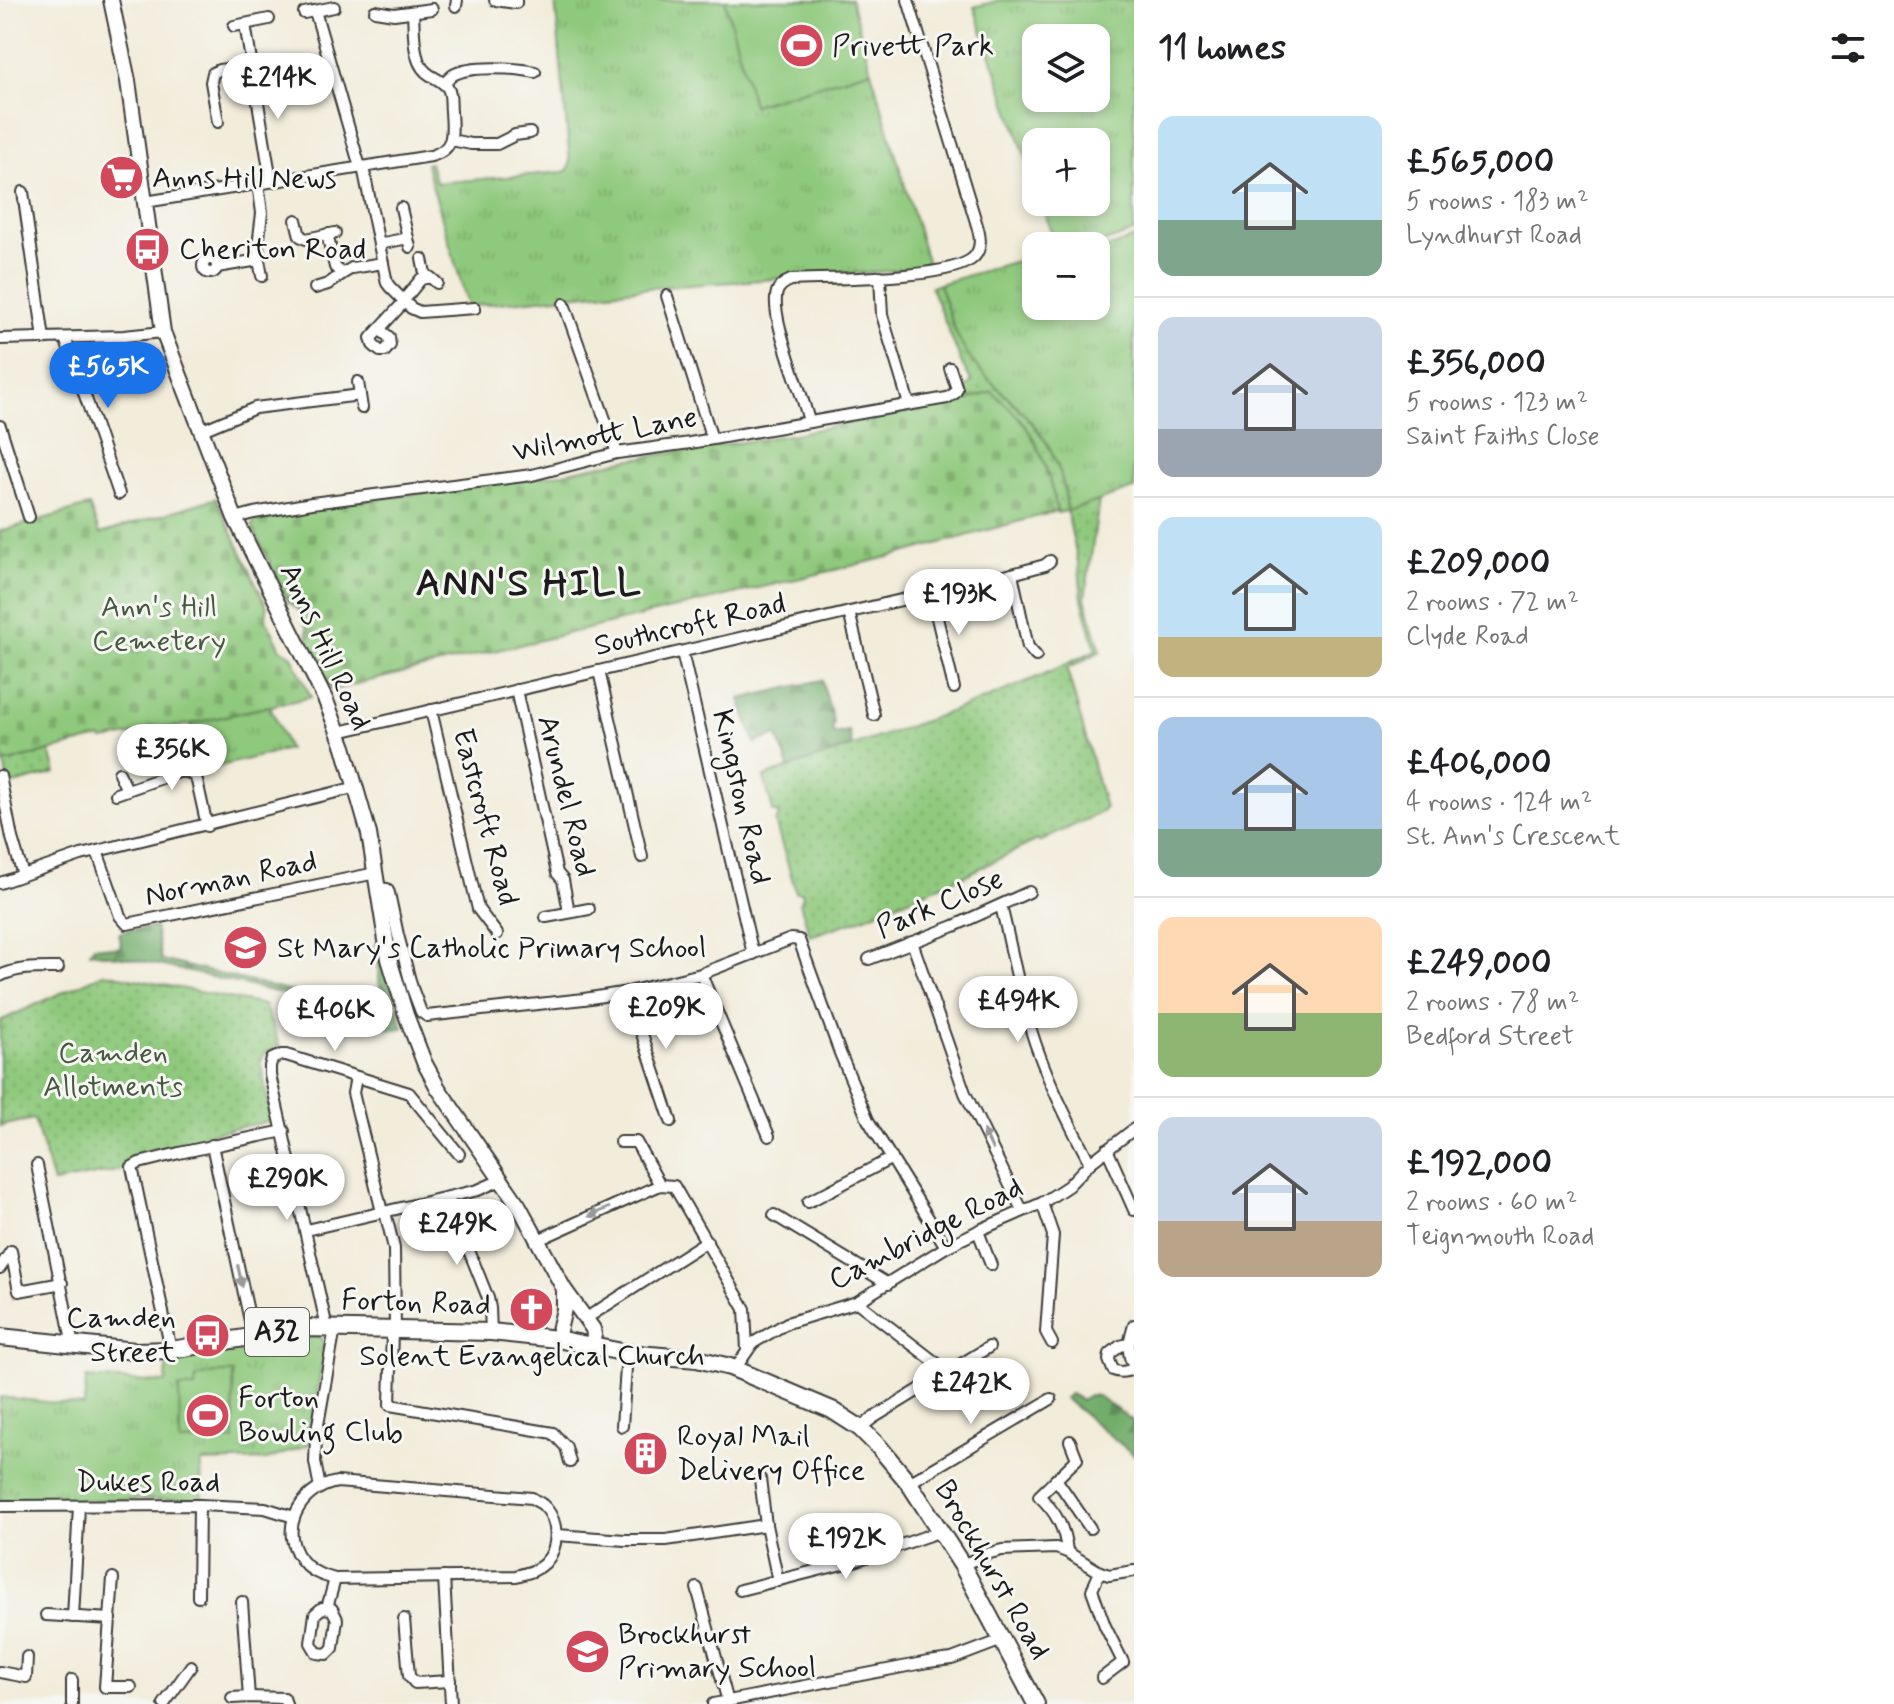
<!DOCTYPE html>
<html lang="en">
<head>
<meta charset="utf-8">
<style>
	body { margin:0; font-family:Mynerve,sans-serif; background:#f6f6f6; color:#202124; height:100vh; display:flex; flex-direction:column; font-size:30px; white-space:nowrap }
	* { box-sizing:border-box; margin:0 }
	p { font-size:26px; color:#757577 }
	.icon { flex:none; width:44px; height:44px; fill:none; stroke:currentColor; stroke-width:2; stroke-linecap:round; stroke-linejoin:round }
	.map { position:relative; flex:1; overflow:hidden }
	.details { display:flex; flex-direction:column; background:#fff; width:760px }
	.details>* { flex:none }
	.buttons { position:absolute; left:1022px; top:24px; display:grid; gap:16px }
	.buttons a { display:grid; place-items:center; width:88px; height:88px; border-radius:16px; background:#fff; box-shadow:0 4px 12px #0003; font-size:40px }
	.price { position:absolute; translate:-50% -68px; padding:0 18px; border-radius:28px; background:#fff; color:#222; font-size:26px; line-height:52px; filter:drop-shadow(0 2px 4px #0008) }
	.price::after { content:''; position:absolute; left:50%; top:48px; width:24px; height:18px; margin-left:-12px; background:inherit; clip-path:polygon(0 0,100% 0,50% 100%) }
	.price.selected { background:#1a73e8; color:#fff }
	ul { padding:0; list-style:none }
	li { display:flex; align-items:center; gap:24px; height:200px; padding:0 24px }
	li+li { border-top:2px solid #e0e0e0 }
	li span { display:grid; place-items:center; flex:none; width:224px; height:160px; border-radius:16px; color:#555 }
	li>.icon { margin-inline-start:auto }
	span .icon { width:96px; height:96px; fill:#fffc; stroke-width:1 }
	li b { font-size:34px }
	h2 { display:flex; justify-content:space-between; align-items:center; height:96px; padding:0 24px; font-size:34px }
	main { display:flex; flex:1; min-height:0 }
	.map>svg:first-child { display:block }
</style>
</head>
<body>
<main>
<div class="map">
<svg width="1134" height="1704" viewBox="0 0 1134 1704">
	<defs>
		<pattern id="grass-dots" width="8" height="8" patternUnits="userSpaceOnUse" patternTransform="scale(2)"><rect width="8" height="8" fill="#8fc97d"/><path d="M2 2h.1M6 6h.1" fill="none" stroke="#7bac6b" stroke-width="1.8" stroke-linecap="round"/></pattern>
		<pattern id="forest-firs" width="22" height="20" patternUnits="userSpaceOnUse" patternTransform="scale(2)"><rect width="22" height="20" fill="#73ad6c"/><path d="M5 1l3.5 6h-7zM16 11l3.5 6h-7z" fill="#5e8c58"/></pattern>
		<pattern id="cemetery-stones" width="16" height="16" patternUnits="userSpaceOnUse" patternTransform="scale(2)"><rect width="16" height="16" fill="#8fc97d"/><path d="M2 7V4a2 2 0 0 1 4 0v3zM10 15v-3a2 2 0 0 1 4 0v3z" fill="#7bac6b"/></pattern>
		<pattern id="park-tufts" width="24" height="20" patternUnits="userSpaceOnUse" patternTransform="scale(2)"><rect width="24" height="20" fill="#8fc97d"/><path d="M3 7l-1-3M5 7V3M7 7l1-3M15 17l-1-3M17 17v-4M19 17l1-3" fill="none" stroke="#7bac6b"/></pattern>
	</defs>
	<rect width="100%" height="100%" fill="#f6f6f2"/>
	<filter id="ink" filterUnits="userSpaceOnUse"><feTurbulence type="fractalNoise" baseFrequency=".0125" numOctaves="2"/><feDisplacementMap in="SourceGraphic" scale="16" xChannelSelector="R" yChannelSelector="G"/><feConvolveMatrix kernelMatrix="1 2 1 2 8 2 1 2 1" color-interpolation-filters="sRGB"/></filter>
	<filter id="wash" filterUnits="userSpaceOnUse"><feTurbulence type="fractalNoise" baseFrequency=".006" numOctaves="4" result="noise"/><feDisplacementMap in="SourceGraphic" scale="32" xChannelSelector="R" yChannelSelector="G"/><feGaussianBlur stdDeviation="1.8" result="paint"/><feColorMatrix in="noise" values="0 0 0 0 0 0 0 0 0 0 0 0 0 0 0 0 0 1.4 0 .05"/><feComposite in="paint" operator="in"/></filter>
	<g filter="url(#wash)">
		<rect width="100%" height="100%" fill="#f2ecda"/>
		<g fill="url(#grass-dots)" stroke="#56724c" stroke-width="2">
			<path d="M939,284C947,305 952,329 964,348C973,364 987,377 1000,390C1041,430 1062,451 1067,510L1099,501L1085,598L1101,651L1067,669L1105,808L1102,812L1039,842L1037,840L966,875L858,920L810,936L800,903L803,896L802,892H796L775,822L779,816L777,813L773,812L764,777C875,737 990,703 1096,650L1082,599L1079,567L1067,511L1057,513C1051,483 1043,450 1024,424C1015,412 1003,402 992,392L968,400L944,405L972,382L962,364L931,287Z"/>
			<polygon points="50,751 56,773 9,785 4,763"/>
			<path d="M105,973L264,1005L280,1046C271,1050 262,1052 261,1062L271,1121L211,1133L212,1141L126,1162L127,1169L53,1183L34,1119L0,1126V1021Z"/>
		</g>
		<g fill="url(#forest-firs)" stroke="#486444" stroke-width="2">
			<polygon points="822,680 834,725 832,726 834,734 849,731 852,746 789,768 777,735 755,743 740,699"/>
			<polygon points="155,927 161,960 376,1012 381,1010 382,1006 375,944 381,942 403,1028 394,1029 384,1027 297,997 129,958 90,952 94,946 119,948 121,944 119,934 123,931"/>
			<polygon points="1070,1394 1081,1400 1088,1395 1098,1396 1134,1422 1134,1455 1064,1398"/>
		</g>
		<g fill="url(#cemetery-stones)" stroke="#56724c" stroke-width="2">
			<path d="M992,392C1003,402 1015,412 1023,423C1042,448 1051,481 1057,511L893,556L331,690L308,643L307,628L302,617L299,610L288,601L252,526L254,522L319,507L553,475L625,460L788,435L968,400Z"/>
			<polygon points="216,498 267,607 266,619 281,649 292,656 311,697 191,724 103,740 99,738 4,763 0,745 0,531 89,506 100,534"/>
		</g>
		<g fill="url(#park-tufts)" stroke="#56724c" stroke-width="2" fill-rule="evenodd">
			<polygon points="555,0 725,0 753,105 871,70 929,268 648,288 468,306 426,164 430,163 436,183 563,172 568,170 570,164"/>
			<path d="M1000,0H1134V232L1093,246H1056L1041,202H1096V142H1036V187L974,7ZM1036,38H1096V98H1036Z"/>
			<path d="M1134,238V489L1067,511C1063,457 1042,430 1005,394C993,383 980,372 970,358C955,337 948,309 939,284L1036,255V306H1096V252Z"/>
			<polygon points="270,706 288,749 212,768 210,761 201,764 191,724"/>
			<polygon points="319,1336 326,1344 322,1348 324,1352 308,1445 267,1460 201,1462 202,1499 0,1501 0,1397 84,1406 86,1378 166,1383 167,1357"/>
		</g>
		<g fill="#8fc97d" stroke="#56724c" stroke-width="2">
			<polygon points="725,0 851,0 871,70 753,105"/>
			<polygon points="214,1373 233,1373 234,1440 180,1442 179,1388 195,1388 196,1378"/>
		</g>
	</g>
	<g filter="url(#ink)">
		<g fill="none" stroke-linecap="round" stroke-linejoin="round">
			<defs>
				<g id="street">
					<polyline points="495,0 516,3 516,0"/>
					<polyline points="456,6 457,0"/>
					<polyline points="315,11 360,167"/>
					<polyline points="375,11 394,14 432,9"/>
					<polyline points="304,13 334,7"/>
					<polyline points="245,24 271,181"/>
					<polyline points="234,26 269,19"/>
					<path d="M444,84C446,82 450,77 453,75C470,65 516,68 535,72"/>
					<polyline points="218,122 211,82 213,73 219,70 252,66"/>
					<polyline points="451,140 471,144 497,144 515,135 530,133"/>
					<polyline points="363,167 387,283 390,287 411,308 420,312 475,308"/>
					<polyline points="23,192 44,339"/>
					<path d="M145,202L431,156C456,149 452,132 451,111C450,104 452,93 447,87C438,76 426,78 419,62C413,47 414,28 413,12"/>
					<polyline points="401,208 410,247"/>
					<polyline points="296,220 300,236 306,239 335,233"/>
					<polyline points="327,234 335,267 342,274 352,268 383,263"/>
					<polyline points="379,244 408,238"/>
					<polyline points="422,259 426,278"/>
					<circle cx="210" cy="266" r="7"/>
					<polyline points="259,260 262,276"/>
					<polyline points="217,267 259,260 258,246 262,213 258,183"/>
					<polyline points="880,276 882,315 909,404"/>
					<polyline points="315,288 328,284 342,274"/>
					<polyline points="667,296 712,439"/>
					<polyline points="403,301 421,279 430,277 437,283"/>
					<polyline points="564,304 617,453"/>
					<polyline points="379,329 389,337 390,345 385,351 380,351 373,345 371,338 404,302"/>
					<polyline points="65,338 119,494"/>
					<polyline points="0,339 124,336 163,332"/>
					<polyline points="358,382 360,395"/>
					<path d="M809,422C803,392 769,317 777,292C779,285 786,282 791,280C826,278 952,280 974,257C983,247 980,235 976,222L908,0"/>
					<polyline points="0,426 29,517"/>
					<polyline points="200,431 255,408 360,395 362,408"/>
					<polyline points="235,518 254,513 312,503 532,475 617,453 690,443 947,398 955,393 957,389 950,368"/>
					<polyline points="1012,574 1028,647 1036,656"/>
					<polyline points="931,593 954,688"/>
					<polyline points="849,612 874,715"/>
					<polyline points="682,652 753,954"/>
					<polyline points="599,671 642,857"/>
					<polyline points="516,690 557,873 563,880 569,912"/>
					<polyline points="431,710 478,909 497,934"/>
					<polyline points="339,732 1012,574 1045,565 1050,561"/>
					<polyline points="119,773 127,790"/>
					<polyline points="0,776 12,838 23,875"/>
					<path d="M116,794L179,772C188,771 193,773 197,781L207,826"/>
					<polyline points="97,851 120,916 127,924 376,873"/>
					<polyline points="0,883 81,855 357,787"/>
					<polyline points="378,888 387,889 389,893 398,935 412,988 421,1012 427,1016 584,999 628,992 701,974 791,939 799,940 840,1053 868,1120 946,1247"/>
					<path d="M1001,906C1011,946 1018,987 1030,1027C1044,1074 1067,1119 1090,1163"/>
					<polyline points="546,917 589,909"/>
					<polyline points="912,942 965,1093 1022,1210"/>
					<polyline points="869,959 954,926 1029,892"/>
					<polyline points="701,974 769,1136"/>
					<path d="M0,976C18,967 38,968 58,968"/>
					<polyline points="628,992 671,1121"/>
					<polyline points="356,1077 353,1093 382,1212"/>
					<polyline points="620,1142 636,1142 660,1185"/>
					<polyline points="212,1145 253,1335"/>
					<polyline points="1107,1149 1134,1210"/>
					<polyline points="37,1165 73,1346"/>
					<polyline points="448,1198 488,1298 490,1308 491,1332"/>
					<polyline points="808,1202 892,1158"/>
					<polyline points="1042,1203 1053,1235 1046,1332 1052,1343"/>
					<polyline points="385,1212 394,1248 395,1330"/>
					<polyline points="774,1215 888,1284"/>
					<polyline points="306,1230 478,1190 501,1180"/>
					<polyline points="978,1231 991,1265"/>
					<polyline points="538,1240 660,1185 674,1186 745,1309 747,1350"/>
					<polyline points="0,1268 11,1251 19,1291 62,1283"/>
					<polyline points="857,1302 948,1372"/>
					<polyline points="585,1319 707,1241"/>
					<path d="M1134,1325C1130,1340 1125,1352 1134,1366"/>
					<polyline points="327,1328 270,1075 270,1066 272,1059 281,1055 286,1055 409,1093 459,1154"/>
					<polyline points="392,1330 390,1405 553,1433 566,1447 570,1462"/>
					<path d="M1129,1344L1120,1346L1110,1354L1109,1360L1113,1370C1120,1373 1128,1372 1134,1368"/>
					<polyline points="171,1350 132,1167 139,1163 179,1153 284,1131"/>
					<polyline points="735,1369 753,1343 787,1323 857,1302 946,1247 982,1229 1042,1203 1068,1186 1090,1163 1134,1129"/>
					<polyline points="622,1426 627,1353"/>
					<polyline points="860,1428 873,1418 989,1347"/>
					<polyline points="760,1479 766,1525 778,1581"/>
					<polyline points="1056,1479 1090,1528"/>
					<path d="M337,1482L532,1498C535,1501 540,1502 543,1505C559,1520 560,1547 545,1563C537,1571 527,1573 516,1576L335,1579C324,1576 314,1573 306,1565C275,1534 298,1489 337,1482Z"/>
					<polyline points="909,1483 1051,1399"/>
					<polyline points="320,1488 315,1462 316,1436 335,1328"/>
					<polyline points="0,1506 199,1505 265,1508 294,1517"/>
					<polyline points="557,1535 625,1540 666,1540 766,1525"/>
					<path d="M1067,1552C1065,1528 1056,1512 1039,1496L1077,1459L1070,1441"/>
					<polyline points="962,1565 990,1553 1002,1550 1056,1548 1067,1552 1100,1572 1109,1575 1134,1571"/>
					<polyline points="1100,1572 1092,1590 1105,1626 1123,1662 1102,1678"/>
					<polyline points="444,1577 451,1704"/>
					<polyline points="113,1578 105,1687 131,1687"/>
					<polyline points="697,1588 728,1702"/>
					<polyline points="740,1590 858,1560 941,1531"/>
					<polyline points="198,1597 199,1505"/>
					<polyline points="242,1602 249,1697"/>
					<polygon points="322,1608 332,1609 337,1619 333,1648 327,1654 317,1653 311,1643 315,1614"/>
					<polyline points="327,1608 335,1579"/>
					<polyline points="46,1615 111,1619"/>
					<polyline points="73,1617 79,1506"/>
					<polyline points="404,1619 409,1676 415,1683 450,1681"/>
					<polyline points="0,1672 26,1677 27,1657"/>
					<polyline points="72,1680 72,1704"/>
					<polyline points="232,1698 249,1697 284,1698 286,1704"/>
					<polyline points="164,1704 191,1666"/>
					<polyline points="713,1704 928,1662 952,1659 1002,1640"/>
				</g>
				<g id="secondary">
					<polyline points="111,0 128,81 163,332 235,518 326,701 344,747 369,834 389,959 406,1015 424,1062 438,1088 519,1206 564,1289 593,1329 594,1335 592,1345"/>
					<polyline points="557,1339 564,1309 564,1289"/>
				</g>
				<polyline id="primary" points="0,1337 135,1351 171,1350 306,1328 491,1332 557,1339 627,1353 697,1359 730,1367 832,1410 860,1428 879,1447 909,1483 962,1565 1036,1704"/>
			</defs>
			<use href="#street" stroke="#3c3b38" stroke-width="14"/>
			<use href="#secondary" stroke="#3c3b38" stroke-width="18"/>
			<use href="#primary" stroke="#3c3b38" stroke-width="20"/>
			<use href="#street" stroke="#fff" stroke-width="10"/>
			<use href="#secondary" stroke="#fff" stroke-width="14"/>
			<use href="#primary" stroke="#fff" stroke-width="16"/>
		</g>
		<defs><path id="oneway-solid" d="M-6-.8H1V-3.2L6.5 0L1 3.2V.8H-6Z" transform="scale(2)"/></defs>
		<g fill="#999">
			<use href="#oneway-solid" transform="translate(988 1140) rotate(-115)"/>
			<use href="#oneway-solid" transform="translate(599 1212) rotate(156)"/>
			<use href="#oneway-solid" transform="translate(240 1276) rotate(78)"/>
		</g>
	</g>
	<defs>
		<symbol id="stadium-disc" viewBox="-11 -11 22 22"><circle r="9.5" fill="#d1495b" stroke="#f6f6f2"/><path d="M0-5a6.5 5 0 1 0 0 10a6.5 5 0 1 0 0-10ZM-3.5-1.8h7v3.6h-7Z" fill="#fff"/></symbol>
		<symbol id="supermarket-disc" viewBox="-11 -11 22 22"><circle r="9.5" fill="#d1495b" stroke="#f6f6f2"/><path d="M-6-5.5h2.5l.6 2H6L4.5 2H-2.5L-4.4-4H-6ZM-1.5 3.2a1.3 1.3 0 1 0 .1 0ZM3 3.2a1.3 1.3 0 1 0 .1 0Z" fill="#fff"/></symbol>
		<symbol id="bus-disc" viewBox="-11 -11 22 22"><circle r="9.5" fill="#d1495b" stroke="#f6f6f2"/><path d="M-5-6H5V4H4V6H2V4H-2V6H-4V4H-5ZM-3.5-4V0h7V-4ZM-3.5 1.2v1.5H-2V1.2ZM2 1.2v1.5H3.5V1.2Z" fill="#fff"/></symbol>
		<symbol id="school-disc" viewBox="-11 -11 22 22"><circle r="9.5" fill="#d1495b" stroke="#f6f6f2"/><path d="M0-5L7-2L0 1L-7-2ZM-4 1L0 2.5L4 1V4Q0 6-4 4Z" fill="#fff"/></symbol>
		<symbol id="church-disc" viewBox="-11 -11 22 22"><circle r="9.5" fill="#d1495b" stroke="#f6f6f2"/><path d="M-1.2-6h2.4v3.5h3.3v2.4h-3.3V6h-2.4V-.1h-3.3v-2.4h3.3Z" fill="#fff"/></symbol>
		<symbol id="building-disc" viewBox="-11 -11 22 22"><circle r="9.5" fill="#d1495b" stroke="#f6f6f2"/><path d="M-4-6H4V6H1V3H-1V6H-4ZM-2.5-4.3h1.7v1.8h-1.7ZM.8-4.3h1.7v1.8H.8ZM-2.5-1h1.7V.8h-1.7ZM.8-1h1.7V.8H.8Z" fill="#fff"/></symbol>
	</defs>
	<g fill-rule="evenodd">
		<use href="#stadium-disc" x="776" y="20" width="51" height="51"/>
		<use href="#supermarket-disc" x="96" y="152" width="51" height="51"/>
		<use href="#bus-disc" x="122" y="224" width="51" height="51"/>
		<use href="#school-disc" x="220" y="922" width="51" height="51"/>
		<use href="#church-disc" x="506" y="1284" width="51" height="51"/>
		<use href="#bus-disc" x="182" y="1310" width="51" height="51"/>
		<use href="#stadium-disc" x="182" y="1390" width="51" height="51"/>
		<use href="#building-disc" x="620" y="1428" width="51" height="51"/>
		<use href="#school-disc" x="562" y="1626" width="51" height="51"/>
	</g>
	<g text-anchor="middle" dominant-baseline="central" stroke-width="6" stroke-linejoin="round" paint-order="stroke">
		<rect fill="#f6f6f2" stroke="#5d5d5c" stroke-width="2" x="245" y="1308" width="64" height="48" rx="6"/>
		<g font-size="28" font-weight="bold" fill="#1c1c1c">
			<text x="277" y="1332">A32</text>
		</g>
		<g font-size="30" fill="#1c1c1c" stroke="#f6f6f2" text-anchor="start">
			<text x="832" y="46">Privett Park</text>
			<text x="152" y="178">Anns Hill News</text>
			<text x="179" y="249">Cheriton Road</text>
			<text x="277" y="948">St Mary's Catholic Primary School</text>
			<text x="176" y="1318" text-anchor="end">Camden<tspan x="176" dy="34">Street</tspan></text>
			<text x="532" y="1356" text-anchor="middle">Solent Evangelical Church</text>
			<text x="238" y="1398">Forton<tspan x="238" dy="34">Bowling Club</tspan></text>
			<text x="677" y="1436">Royal Mail<tspan x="677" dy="34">Delivery Office</tspan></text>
			<text x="618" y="1634">Brockhurst<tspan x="618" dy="34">Primary School</tspan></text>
		</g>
		<g font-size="30" fill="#1c1c1c" stroke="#f6f6f2">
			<text transform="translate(605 435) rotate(-11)">Wilmott Lane</text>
			<text transform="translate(690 625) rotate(-13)">Southcroft Road</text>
			<text transform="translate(325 647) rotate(65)">Anns Hill Road</text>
			<text transform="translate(566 796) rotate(76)">Arundel Road</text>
			<text transform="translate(741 797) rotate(77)">Kingston Road</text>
			<text transform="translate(485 817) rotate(75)">Eastcroft Road</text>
			<text transform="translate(231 879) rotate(-12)">Norman Road</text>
			<text transform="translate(940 904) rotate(-23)">Park Close</text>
			<text transform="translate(926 1234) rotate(-27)">Cambridge Road</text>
			<text transform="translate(416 1303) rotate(2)">Forton Road</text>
			<text x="148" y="1482">Dukes Road</text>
			<text transform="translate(992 1570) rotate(60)">Brockhurst Road</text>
		</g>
		<g font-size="30" fill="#44593e" stroke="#f6f6f2">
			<text x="159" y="607">Ann's Hill<tspan x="159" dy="34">Cemetery</tspan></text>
			<text x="113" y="1053">Camden<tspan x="113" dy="34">Allotments</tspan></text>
		</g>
		<g font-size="38" font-weight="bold" letter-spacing="2" fill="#1c1c1c" stroke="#f6f6f2">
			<text x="529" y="584">ANN'S HILL</text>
		</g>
	</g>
</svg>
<div class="buttons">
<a><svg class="icon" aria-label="layers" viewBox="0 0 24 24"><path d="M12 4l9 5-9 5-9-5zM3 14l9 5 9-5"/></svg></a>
<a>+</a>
<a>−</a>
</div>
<b class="price" style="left:278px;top:121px">£214K</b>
<b class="price selected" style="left:108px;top:410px">£565K</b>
<b class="price" style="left:959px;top:637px">£193K</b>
<b class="price" style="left:172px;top:792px">£356K</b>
<b class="price" style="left:1018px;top:1044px">£494K</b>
<b class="price" style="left:666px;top:1051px">£209K</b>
<b class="price" style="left:335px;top:1053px">£406K</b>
<b class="price" style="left:287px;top:1222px">£290K</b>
<b class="price" style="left:457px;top:1267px">£249K</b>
<b class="price" style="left:971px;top:1426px">£242K</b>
<b class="price" style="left:846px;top:1581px">£192K</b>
</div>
<section class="details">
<h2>11 homes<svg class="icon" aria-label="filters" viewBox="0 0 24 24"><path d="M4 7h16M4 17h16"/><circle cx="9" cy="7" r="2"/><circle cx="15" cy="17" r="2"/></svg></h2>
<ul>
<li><span style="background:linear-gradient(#bfe0f5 65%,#7fa58c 0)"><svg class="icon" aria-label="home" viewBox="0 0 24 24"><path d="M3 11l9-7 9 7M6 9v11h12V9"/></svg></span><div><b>£565,000</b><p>5 rooms · 183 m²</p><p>Lyndhurst Road</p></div></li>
<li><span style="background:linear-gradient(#c9d6e8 70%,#9aa5b1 0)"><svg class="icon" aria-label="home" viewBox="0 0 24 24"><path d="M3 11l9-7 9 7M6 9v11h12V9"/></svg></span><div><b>£356,000</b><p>5 rooms · 123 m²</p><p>Saint Faiths Close</p></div></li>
<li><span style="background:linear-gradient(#bfe0f5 75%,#c2b280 0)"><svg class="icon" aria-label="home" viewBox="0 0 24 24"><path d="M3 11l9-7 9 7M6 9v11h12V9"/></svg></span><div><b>£209,000</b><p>2 rooms · 72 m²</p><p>Clyde Road</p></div></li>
<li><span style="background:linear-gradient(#a9c7e8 70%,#7fa58c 0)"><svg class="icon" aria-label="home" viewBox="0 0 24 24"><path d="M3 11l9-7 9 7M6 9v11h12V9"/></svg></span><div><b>£406,000</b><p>4 rooms · 124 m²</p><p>St. Ann's Crescent</p></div></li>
<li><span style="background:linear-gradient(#ffd9b3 60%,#8fb573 0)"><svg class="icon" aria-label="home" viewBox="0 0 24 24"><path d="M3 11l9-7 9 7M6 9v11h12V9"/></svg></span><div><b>£249,000</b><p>2 rooms · 78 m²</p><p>Bedford Street</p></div></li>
<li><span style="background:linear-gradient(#c9d6e8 65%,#b9a48a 0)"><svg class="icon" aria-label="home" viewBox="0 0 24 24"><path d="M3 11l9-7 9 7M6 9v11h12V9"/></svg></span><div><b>£192,000</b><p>2 rooms · 60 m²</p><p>Teignmouth Road</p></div></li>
</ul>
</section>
</main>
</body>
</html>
